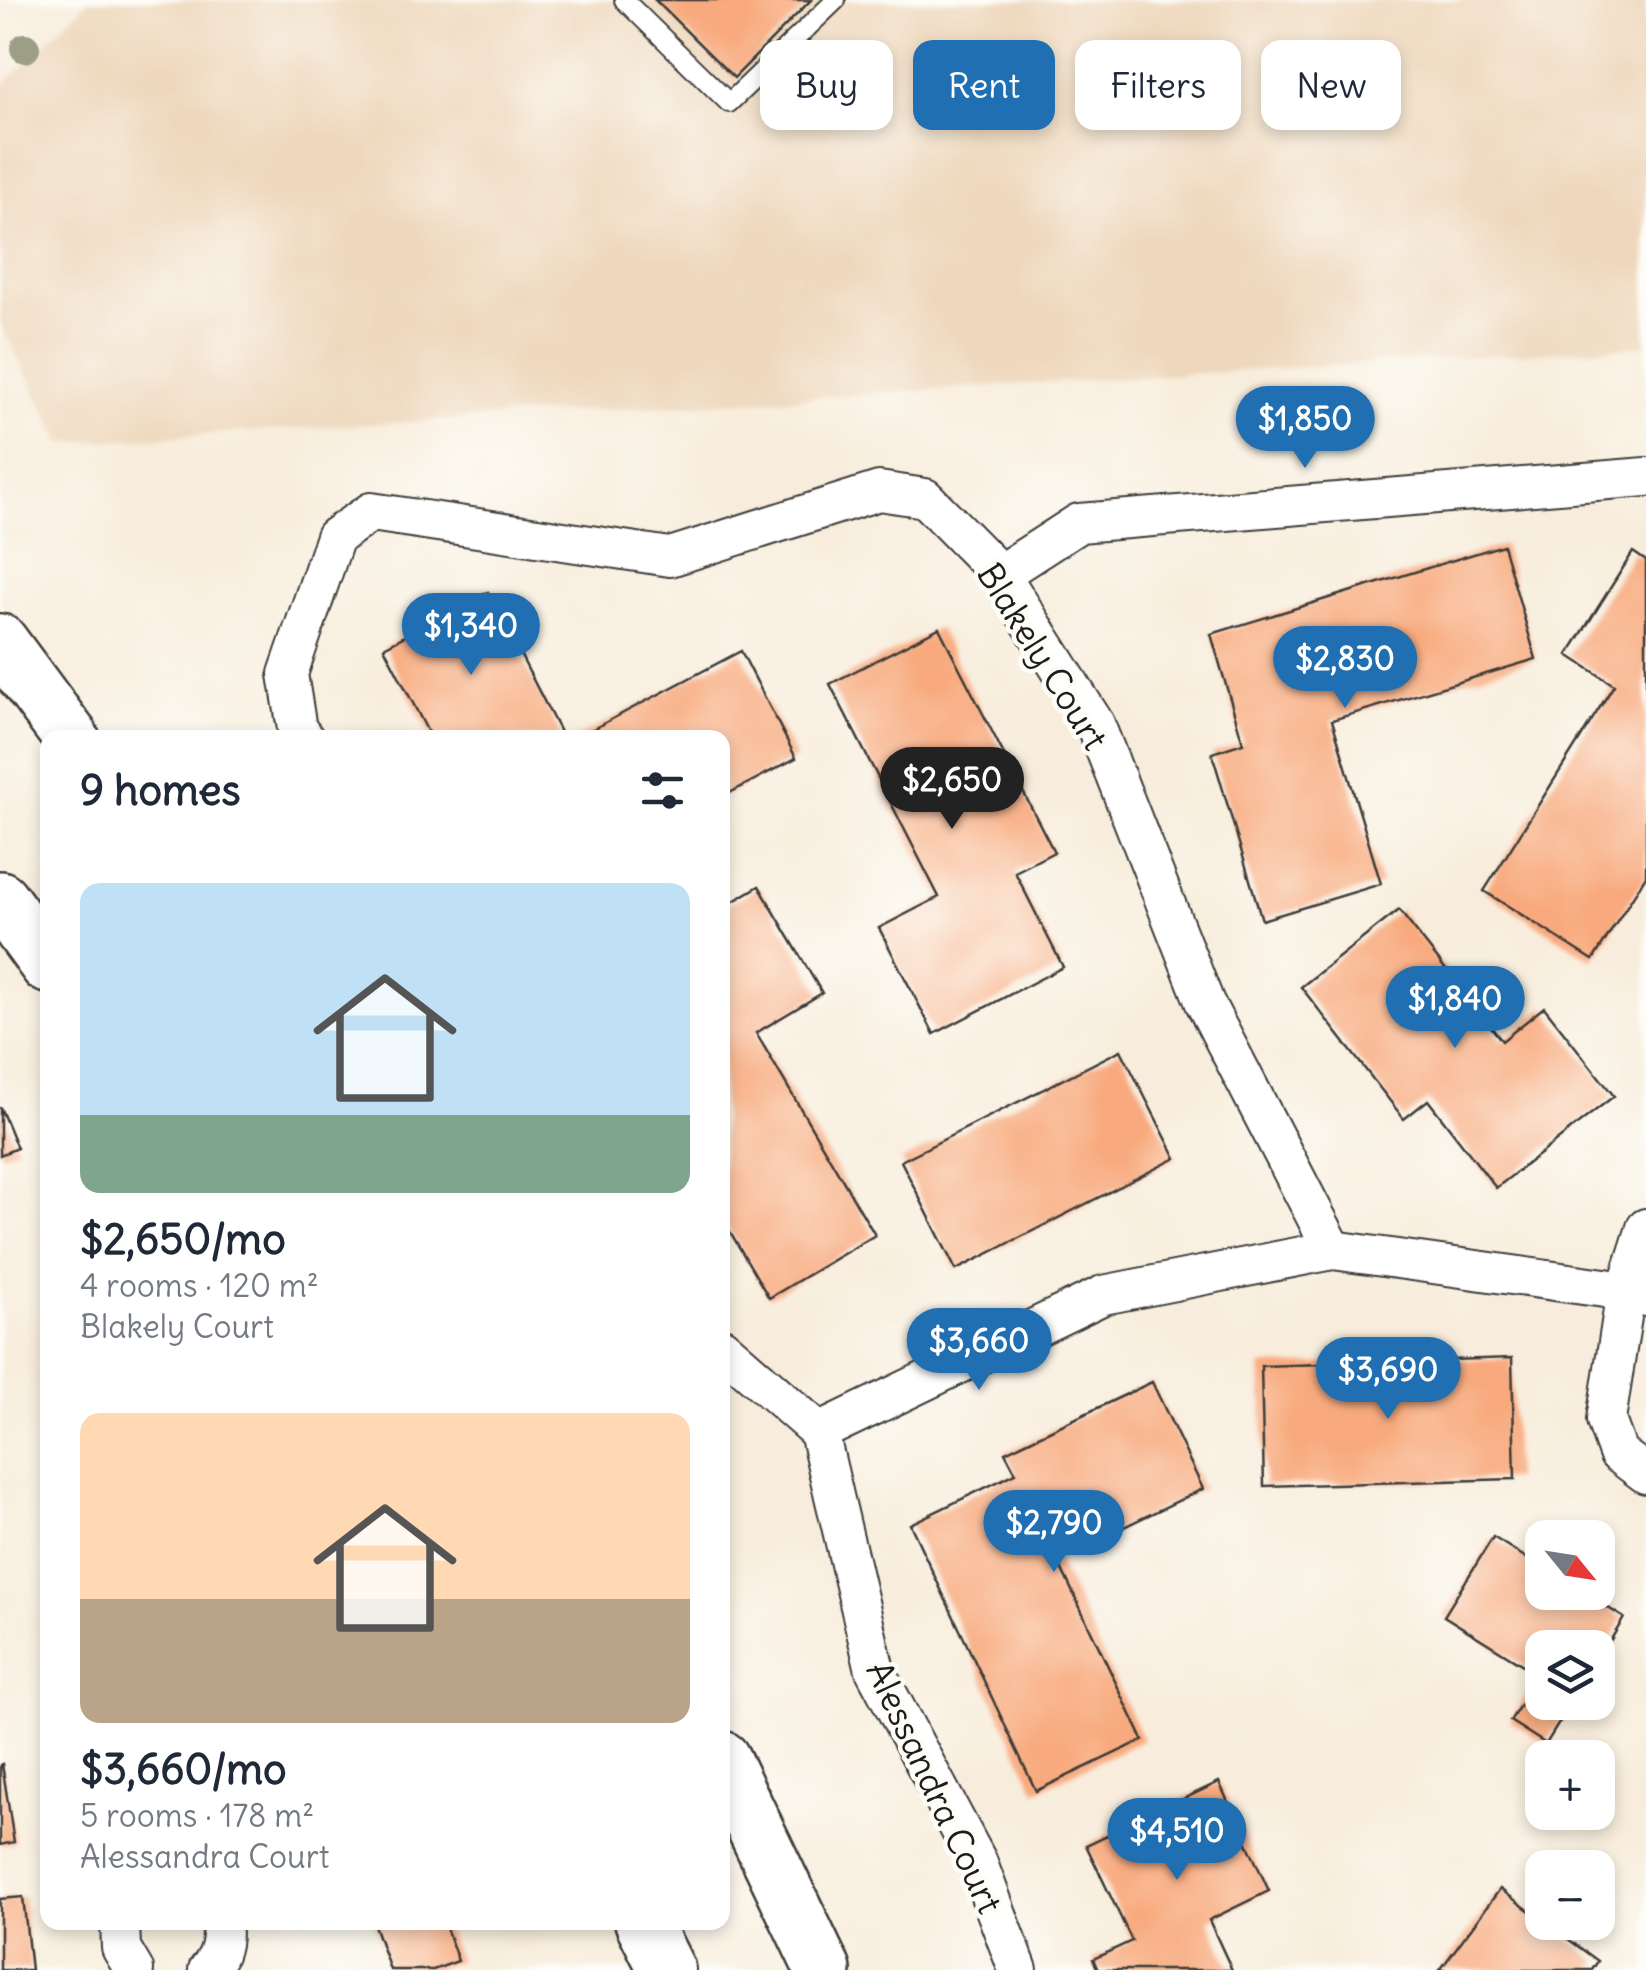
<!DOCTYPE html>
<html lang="en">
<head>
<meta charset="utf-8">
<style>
	body { margin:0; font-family:Delius,sans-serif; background:#f2f2f3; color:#1f2937; height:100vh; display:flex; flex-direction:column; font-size:38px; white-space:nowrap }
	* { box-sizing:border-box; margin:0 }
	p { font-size:32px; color:#747a83 }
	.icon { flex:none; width:55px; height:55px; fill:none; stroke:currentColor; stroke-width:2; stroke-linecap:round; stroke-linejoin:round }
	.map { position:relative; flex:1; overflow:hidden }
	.drawer { position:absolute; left:40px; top:730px; width:690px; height:1200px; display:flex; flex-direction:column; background:#fff; border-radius:20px; box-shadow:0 5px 15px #0003 }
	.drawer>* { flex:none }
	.banner { position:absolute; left:760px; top:40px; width:735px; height:90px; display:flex; gap:20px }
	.needle { width:65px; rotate:120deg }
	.controls { position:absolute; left:1525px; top:1520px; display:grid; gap:20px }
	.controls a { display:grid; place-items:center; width:90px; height:90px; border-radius:20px; background:#fff; box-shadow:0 5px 15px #0003; font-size:50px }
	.price { position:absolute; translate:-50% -85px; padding:0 22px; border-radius:35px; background:#1f6fb2; color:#fff; font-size:32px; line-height:65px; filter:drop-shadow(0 2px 5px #0008) }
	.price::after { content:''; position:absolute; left:50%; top:60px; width:30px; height:22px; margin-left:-15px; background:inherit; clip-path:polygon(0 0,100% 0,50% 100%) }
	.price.selected { background:#222; color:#fff }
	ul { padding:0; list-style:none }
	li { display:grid; align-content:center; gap:20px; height:530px; padding:0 40px }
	li span { display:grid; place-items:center; height:310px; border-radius:20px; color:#555 }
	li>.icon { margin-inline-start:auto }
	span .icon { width:180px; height:180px; fill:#fffc; stroke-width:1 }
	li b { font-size:42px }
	h2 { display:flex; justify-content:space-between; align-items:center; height:120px; padding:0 40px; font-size:42px }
	.tag { padding:0 35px; border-radius:20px; background:#fff; box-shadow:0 5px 15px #0003; font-size:35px; line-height:90px }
	.tag.selected { background:#1f6fb2; color:#fff }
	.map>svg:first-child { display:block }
</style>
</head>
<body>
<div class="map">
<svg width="1646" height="1970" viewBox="0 0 1646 1970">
	<rect width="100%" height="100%" fill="#fdfcf7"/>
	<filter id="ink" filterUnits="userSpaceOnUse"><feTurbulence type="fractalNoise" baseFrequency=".01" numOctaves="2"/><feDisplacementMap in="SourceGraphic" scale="20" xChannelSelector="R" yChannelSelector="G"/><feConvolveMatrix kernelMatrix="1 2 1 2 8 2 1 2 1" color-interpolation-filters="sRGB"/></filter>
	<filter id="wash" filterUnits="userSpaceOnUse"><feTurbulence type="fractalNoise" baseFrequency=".0048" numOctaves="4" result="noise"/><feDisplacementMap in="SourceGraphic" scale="40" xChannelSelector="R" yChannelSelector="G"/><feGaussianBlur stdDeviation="2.25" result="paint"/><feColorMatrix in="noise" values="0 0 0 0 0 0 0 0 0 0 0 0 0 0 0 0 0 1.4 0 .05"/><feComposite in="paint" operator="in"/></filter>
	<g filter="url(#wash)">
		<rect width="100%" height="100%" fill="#f8eddc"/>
		<polygon fill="#eed7bb" points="89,0 1646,0 1646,346 62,443 0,323 0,88"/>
		<g id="blocks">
			<g fill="#f8aa7e">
				<polygon points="655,0 811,0 734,78"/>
				<polygon points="1503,545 1536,659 1332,720 1381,884 1262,920 1212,753 1243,743 1211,634"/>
				<polygon points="1633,552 1646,561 1646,876 1593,960 1484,891 1614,685 1568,655"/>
				<polygon points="488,592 563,738 431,738 384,647"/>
				<polygon points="939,628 1054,852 1015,872 1063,967 934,1034 879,928 939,897 830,684"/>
				<polygon points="741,651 796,758 722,797 722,738 576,738"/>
				<polygon points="759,886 822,993 756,1033 875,1235 769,1298 722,1218 722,908"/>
				<polygon points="1399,910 1502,1041 1544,1007 1614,1096 1496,1188 1428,1100 1404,1119 1301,987"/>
				<polygon points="1121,1050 1176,1158 956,1270 901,1161"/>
				<polygon points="0,1107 17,1148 0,1155"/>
				<polygon points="1512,1358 1515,1479 1264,1486 1261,1366"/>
				<polygon points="1152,1382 1203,1489 1057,1559 1143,1740 1036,1791 910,1524 1016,1473 1005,1452"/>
				<polygon points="1493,1537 1542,1568 1542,1592 1583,1592 1624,1618 1598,1661 1598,1648 1542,1648 1542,1702 1572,1702 1546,1744 1510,1721 1539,1675 1444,1616"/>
				<polygon points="2,1764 14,1842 0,1845 0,1765"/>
				<polygon points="1219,1782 1269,1891 1209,1920 1232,1970 1098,1970 1093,1959 1132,1941 1086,1845"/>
				<polygon points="1500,1889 1598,1961 1592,1970 1440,1970"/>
				<polygon points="23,1897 31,1970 0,1970 0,1899"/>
				<polygon points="373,1922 444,1922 458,1961 433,1970 390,1970"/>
			</g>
		</g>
	</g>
	<g filter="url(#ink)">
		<use href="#blocks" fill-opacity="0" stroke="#3d3b39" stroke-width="2.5"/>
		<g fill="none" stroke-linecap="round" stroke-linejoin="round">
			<defs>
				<polyline id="lane" points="624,0 729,103 836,0"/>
				<g id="street">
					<polyline points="1000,574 1079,523 1646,477"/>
					<polyline points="304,738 297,729 288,674 335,537 371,512 670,557 879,491 925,498 1000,574 1095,724 1205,1003 1333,1250"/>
					<polyline points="1646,1228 1626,1291 1606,1420 1618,1453 1646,1474"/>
					<polyline points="722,1347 819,1432"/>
					<polyline points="120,1922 121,1948 134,1970"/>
					<path d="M208,1970C220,1956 224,1941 221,1922"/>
					<polyline points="1018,1970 977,1861 875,1670 819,1432 1103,1295 1333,1250 1626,1291 1646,1297"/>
				</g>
				<g id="highway">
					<polyline points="0,642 71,738"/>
					<polyline points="0,899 48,965"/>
					<polyline points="722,1759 823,1970"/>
					<polyline points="643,1922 667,1970"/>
				</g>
			</defs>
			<use href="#lane" stroke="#3d3b39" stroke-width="22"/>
			<use href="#street" stroke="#3d3b39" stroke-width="42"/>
			<use href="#highway" stroke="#3d3b39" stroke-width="60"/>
			<use href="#lane" stroke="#fff" stroke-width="18"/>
			<use href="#street" stroke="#fff" stroke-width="38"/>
			<use href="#highway" stroke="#fff" stroke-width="55"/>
		</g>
		<circle fill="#9c9f85" cx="25" cy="48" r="15"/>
	</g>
	<g text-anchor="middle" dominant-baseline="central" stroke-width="9" stroke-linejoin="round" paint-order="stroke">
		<g font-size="35" fill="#1c1c1c" stroke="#fdfcf7">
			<text transform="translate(1043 656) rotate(58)">Blakely Court</text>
			<text transform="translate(935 1787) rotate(65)">Alessandra Court</text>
		</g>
	</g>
</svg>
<div class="controls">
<a><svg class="needle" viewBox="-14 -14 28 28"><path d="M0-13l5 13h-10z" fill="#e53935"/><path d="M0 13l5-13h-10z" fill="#747a83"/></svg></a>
<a><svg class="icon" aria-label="layers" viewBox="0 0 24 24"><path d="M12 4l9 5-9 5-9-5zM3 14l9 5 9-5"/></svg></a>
<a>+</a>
<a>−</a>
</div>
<b class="price" style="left:1305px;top:471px">$1,850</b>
<b class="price" style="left:471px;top:678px">$1,340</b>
<b class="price" style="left:1345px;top:711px">$2,830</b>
<b class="price selected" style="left:952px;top:832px">$2,650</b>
<b class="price" style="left:1455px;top:1051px">$1,840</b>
<b class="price" style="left:979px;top:1393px">$3,660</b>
<b class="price" style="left:1388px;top:1422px">$3,690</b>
<b class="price" style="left:1054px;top:1575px">$2,790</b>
<b class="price" style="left:1177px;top:1883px">$4,510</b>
<div class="banner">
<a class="tag">Buy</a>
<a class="tag selected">Rent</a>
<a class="tag">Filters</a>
<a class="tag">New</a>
</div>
<section class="drawer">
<h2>9 homes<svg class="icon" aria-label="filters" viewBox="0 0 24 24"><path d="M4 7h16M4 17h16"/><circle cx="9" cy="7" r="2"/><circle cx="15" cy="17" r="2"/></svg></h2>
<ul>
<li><span style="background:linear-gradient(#bfe0f5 75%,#7fa58c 0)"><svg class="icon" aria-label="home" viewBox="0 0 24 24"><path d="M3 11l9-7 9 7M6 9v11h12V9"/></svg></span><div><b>$2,650/mo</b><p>4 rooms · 120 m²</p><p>Blakely Court</p></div></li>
<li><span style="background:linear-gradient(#ffd9b3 60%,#b9a48a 0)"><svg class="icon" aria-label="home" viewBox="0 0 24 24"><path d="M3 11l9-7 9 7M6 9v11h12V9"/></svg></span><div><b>$3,660/mo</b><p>5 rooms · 178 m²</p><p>Alessandra Court</p></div></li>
</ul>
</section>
</div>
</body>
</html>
